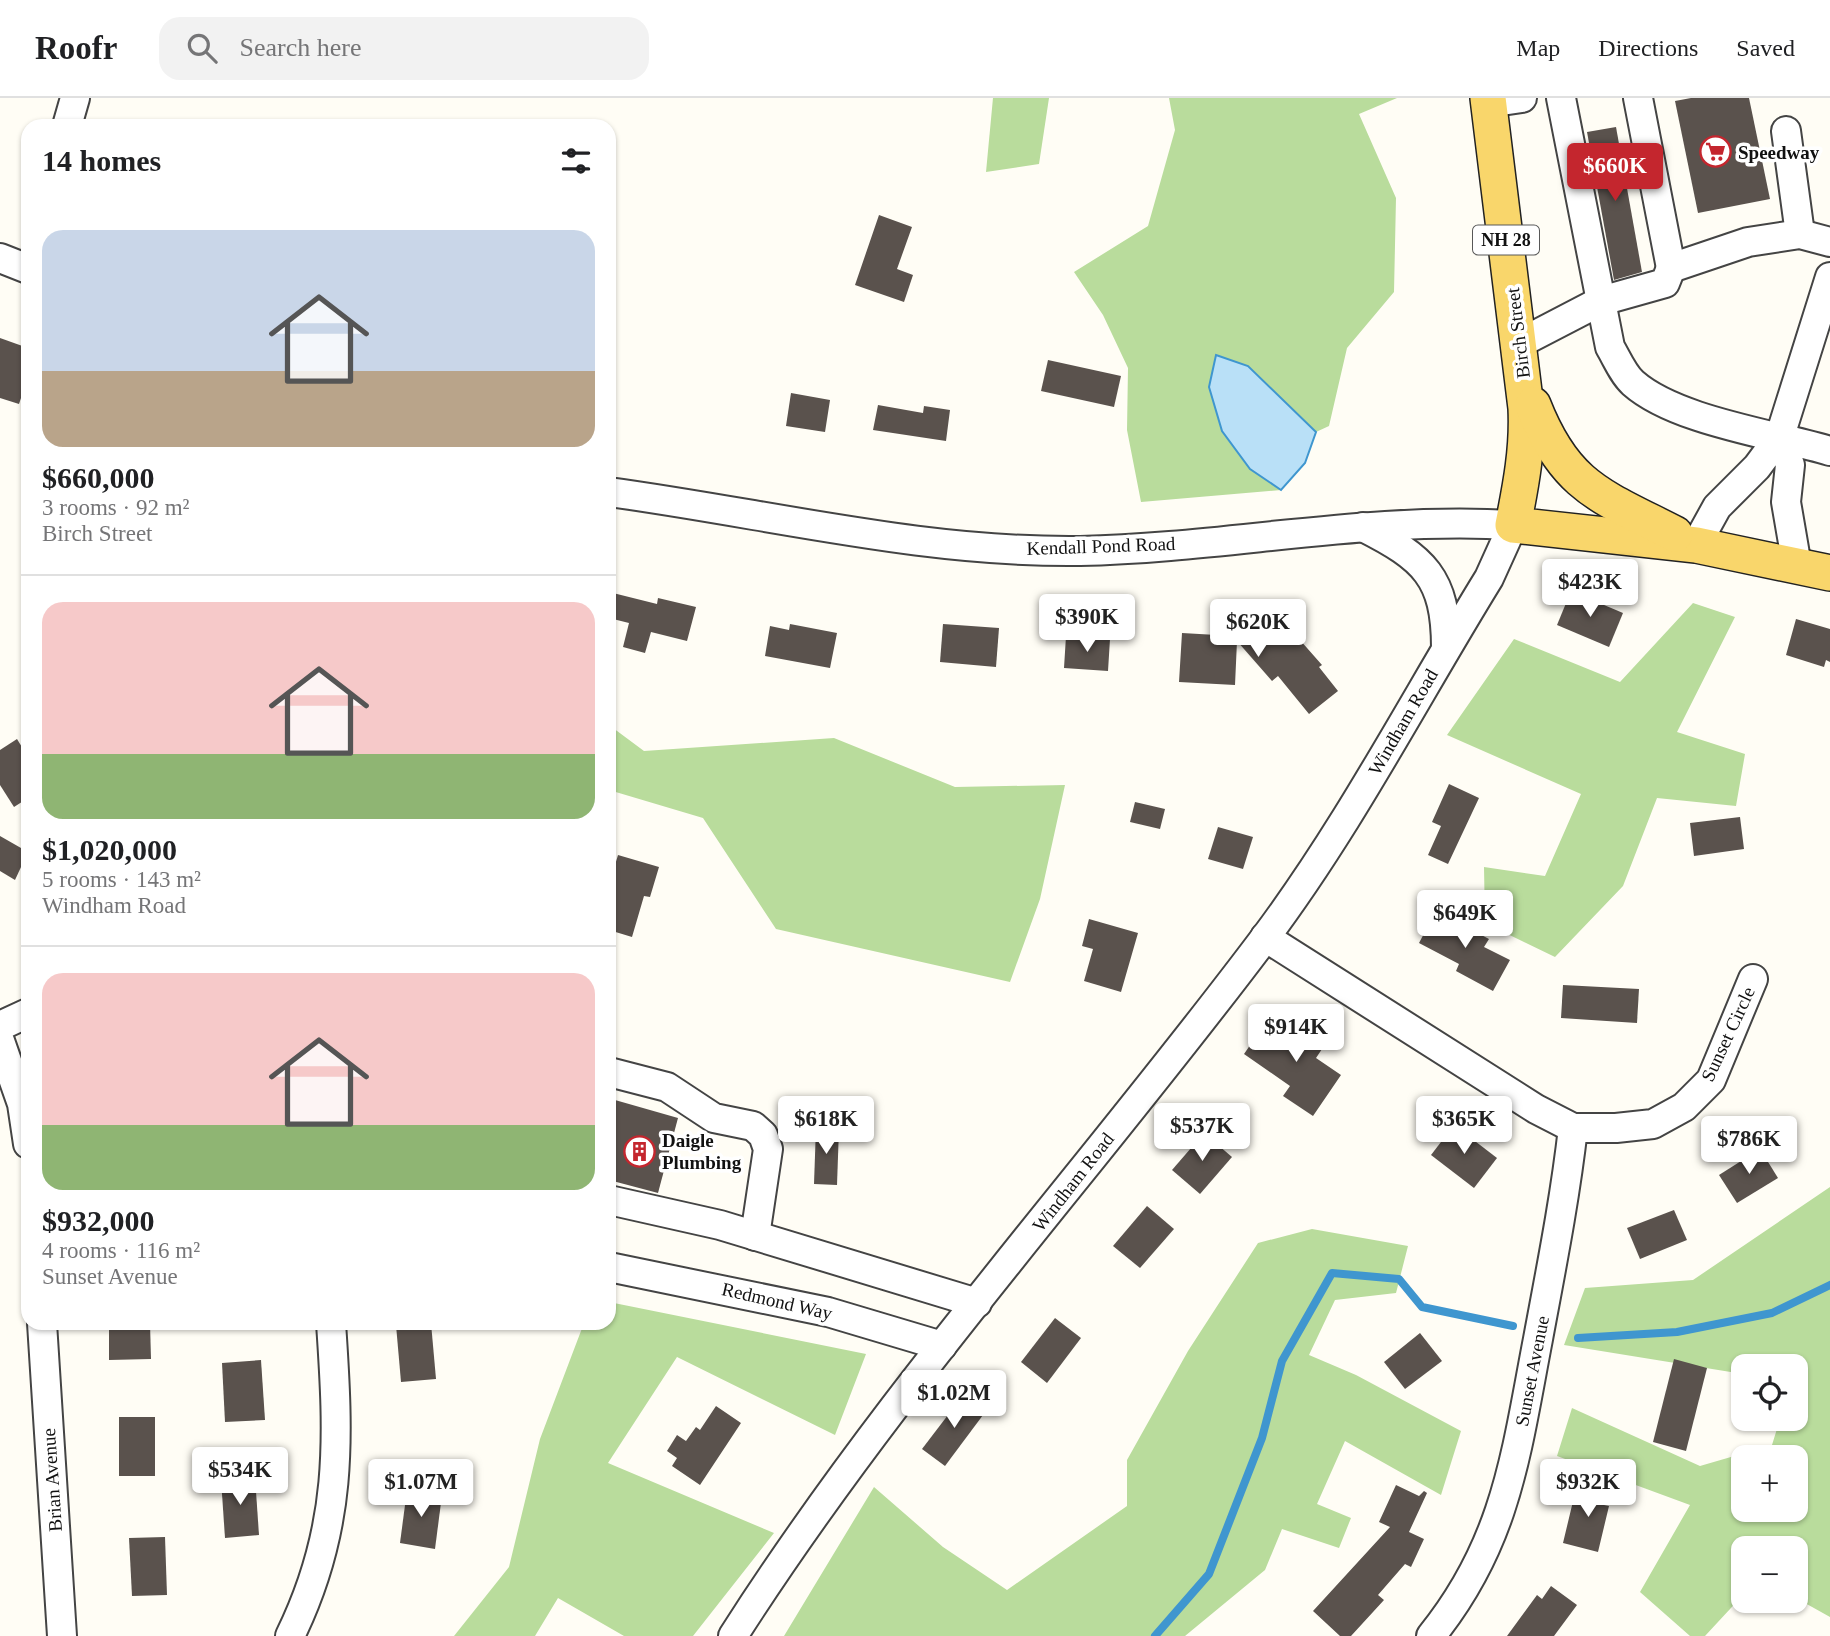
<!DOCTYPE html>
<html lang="en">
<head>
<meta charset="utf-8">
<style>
	body { margin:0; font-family:"Times New Roman",serif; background:#f2f2f2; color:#202124; height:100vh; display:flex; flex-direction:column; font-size:26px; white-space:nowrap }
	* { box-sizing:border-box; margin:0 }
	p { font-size:23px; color:#757577 }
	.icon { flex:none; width:38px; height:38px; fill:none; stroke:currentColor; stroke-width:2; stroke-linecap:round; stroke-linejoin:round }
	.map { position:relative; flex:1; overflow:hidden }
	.sheet { position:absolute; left:21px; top:21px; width:595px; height:1211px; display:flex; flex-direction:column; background:#fff; border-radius:21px; box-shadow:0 2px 5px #0004 }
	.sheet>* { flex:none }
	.buttons { position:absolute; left:1731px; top:1256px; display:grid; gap:14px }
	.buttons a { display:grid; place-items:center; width:77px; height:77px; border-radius:14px; background:#fff; box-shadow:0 2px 5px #0004; font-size:35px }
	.price { position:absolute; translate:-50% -60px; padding:0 16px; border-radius:7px; background:#fff; color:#222; font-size:23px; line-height:46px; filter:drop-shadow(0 2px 4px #0008) }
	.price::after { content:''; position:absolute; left:50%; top:42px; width:21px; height:16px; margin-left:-10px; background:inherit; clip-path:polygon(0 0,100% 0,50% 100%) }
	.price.current { background:#c4262e; color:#fff }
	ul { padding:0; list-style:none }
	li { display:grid; align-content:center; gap:14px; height:371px; padding:0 21px }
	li+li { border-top:2px solid #e0e0e0 }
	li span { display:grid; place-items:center; height:217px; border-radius:21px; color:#555 }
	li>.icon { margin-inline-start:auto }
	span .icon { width:126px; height:126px; fill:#fffc; stroke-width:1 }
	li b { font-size:30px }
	h2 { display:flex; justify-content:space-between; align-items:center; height:84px; padding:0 21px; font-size:30px }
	header { display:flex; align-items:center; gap:42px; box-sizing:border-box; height:98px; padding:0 35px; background:#fff; border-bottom:2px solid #e0e0e0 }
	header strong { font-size:33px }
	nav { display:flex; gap:38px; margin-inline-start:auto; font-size:24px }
	.search { width:490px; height:63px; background:#f2f2f2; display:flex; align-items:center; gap:18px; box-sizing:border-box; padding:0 24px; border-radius:21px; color:#757577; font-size:26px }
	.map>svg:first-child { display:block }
</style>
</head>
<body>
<header>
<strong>Roofr</strong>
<div class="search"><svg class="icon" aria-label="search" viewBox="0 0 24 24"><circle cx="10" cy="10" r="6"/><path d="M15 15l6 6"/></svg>Search here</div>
<nav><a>Map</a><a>Directions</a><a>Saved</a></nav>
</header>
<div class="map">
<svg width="1830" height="1538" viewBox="0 0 1830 1538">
	<rect width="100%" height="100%" fill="#fffdf5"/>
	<g fill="#b9dc9c" fill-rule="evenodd">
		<polygon points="993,0 1049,0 1039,66 986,74"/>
		<polygon points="1169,0 1397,0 1359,16 1396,100 1394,194 1347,250 1329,328 1316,334 1248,268 1250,371 1281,392 1141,404 1127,332 1128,270 1103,217 1074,174 1148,128 1175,32"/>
		<polygon points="1693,505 1735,519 1677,634 1745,656 1736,708 1657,700 1623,788 1555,859 1485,825 1484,769 1545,778 1581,696 1447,637 1514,541 1620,584"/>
		<polygon points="609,627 644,653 834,640 955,689 1065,687 1040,801 1010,884 776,831 703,720 609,692"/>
		<path d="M1830,1089V1519L1796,1500V1451H1743V1497L1705,1538H1690L1640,1494L1690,1407L1557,1358L1572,1310L1700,1368L1772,1347L1780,1321H1796V1269H1743V1276L1564,1247L1585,1190L1693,1182ZM1743,1360H1796V1412H1743Z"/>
		<polygon points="1312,1131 1408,1148 1396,1195 1335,1202 1309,1257 1356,1277 1461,1333 1441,1397 1345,1343 1317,1406 1351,1420 1339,1450 1282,1431 1265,1472 1185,1538 784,1538 874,1389 943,1449 1007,1492 1127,1408 1127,1362 1188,1253 1258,1145"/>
		<polygon points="609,1204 866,1256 835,1337 677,1259 608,1365 774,1435 693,1538 624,1538 558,1500 535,1538 454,1538 509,1469 540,1341 584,1225 609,1225"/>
	</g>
	<polygon fill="#b9e0f7" stroke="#3f96cf" stroke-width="2" points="1216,257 1248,268 1316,334 1305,365 1281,392 1250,371 1222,333 1209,289"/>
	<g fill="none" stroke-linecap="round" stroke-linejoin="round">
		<g stroke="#3f96cf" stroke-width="8">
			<polyline points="1578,1240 1677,1234 1772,1215 1830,1187"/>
			<polyline points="1155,1538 1209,1476 1262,1340 1282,1263 1332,1175 1399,1181 1422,1209 1513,1228"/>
		</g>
	</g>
	<g fill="#5a524d">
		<polygon points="1691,0 1749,0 1770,101 1698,115 1675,3"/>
		<polygon points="1616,29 1642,174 1614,182 1587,34"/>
		<polygon points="879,117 912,129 897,171 913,177 904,204 855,187"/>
		<polygon points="0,240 28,250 28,279 19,306 0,300"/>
		<polygon points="1048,262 1121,278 1114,309 1041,293"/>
		<polygon points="791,295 830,302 825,334 786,328"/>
		<polygon points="878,307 923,315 924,308 950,312 946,343 873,332"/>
		<polygon points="1571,493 1623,515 1609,549 1557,527"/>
		<polygon points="609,494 657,506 658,500 696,509 687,543 651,534 645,555 623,549 629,525 609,520"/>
		<polygon points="1270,508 1322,567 1319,569 1338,593 1309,616 1278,578 1272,583 1237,543 1235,587 1179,584 1182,535 1234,538"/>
		<polygon points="1796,521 1830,531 1830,564 1826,562 1824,569 1786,557"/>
		<polygon points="790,526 837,535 830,570 765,558 770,528 789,532"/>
		<polygon points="943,526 999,530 996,569 940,564"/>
		<polygon points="1066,538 1110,541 1108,573 1064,570"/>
		<polygon points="17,641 28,659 28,700 14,709 0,687 0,652"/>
		<polygon points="1449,686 1479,700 1448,766 1428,757 1441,728 1432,724"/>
		<polygon points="1135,704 1165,711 1160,731 1130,724"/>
		<polygon points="1740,719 1744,751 1694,758 1690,725"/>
		<polygon points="1218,729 1253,739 1243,771 1208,761"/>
		<polygon points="0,738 28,754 15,782 0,773"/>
		<polygon points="618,757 659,769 650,799 644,798 632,839 609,832 609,787"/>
		<polygon points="1436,813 1489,841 1484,849 1510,862 1493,893 1456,873 1459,866 1419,845"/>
		<polygon points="1089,821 1138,835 1121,894 1084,883 1093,851 1082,848"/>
		<polygon points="1563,887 1639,891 1637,925 1561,920"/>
		<polygon points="1301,920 1330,939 1316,960 1341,977 1313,1018 1283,998 1290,988 1244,956 1264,927 1286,942"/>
		<polygon points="615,1002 678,1020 658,1095 609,1082 609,1024"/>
		<polygon points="1454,1027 1497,1060 1474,1090 1431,1057"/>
		<polygon points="816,1029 839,1030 837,1087 814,1086"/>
		<polygon points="1204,1035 1232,1059 1200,1096 1172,1072"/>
		<polygon points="1760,1051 1778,1080 1737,1105 1719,1077"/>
		<polygon points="1147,1108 1174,1131 1140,1170 1113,1148"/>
		<polygon points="1674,1112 1687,1142 1640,1161 1627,1130"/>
		<polygon points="1055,1220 1081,1240 1047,1285 1021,1264"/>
		<polygon points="109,1225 150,1225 151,1261 109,1262"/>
		<polygon points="431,1225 436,1281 401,1284 396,1227"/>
		<polygon points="1420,1235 1442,1263 1405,1291 1384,1264"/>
		<polygon points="1674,1261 1707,1270 1686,1353 1653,1344"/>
		<polygon points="261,1262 265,1322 225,1324 222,1265"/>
		<polygon points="964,1296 986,1313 945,1368 922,1351"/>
		<polygon points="716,1308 741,1325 700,1387 672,1368 677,1360 667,1353 677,1337 686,1343 696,1329 700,1332"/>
		<rect x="119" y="1319" width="36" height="59"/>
		<polygon points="255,1379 259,1437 225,1440 221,1381"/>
		<polygon points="1587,1384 1609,1390 1604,1407 1609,1408 1598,1454 1563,1445 1574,1399 1583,1401"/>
		<polygon points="1396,1387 1419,1398 1424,1393 1427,1395 1409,1434 1424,1441 1411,1469 1405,1466 1378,1497 1384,1502 1351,1538 1340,1538 1313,1513 1390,1429 1379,1424"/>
		<polygon points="407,1392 442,1397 435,1451 400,1445"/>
		<polygon points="165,1439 167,1497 132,1498 129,1440"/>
		<polygon points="1551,1488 1577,1507 1554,1538 1507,1538 1537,1497 1542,1501"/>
	</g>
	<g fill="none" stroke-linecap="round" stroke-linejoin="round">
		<defs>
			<g id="minor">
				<path d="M1561,0L1610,249C1617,261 1623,276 1633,285C1676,323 1774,336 1830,353"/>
				<polyline points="1638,0 1671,170"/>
				<polyline points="1488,5 1522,0"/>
				<polyline points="67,28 75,0"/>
				<polyline points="1786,33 1800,136"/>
				<polyline points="0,160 28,171"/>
				<polyline points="1520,245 1601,203 1665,185 1671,170 1748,144 1800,136 1830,144"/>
				<polyline points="1780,338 1790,367 1786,404 1797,468"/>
				<path d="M609,394C765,415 922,455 1080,453C1225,450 1367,418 1513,427L1489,480C1415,600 1349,728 1264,841C1089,1074 890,1292 733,1538"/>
				<path d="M1363,429C1424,460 1446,479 1446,550"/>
				<polyline points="1696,447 1717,409 1757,369 1780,338 1830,179"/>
				<polyline points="1265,839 1536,1011 1573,1030 1616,1030 1653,1026 1684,1009 1711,982 1753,881"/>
				<polyline points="0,928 28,915"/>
				<polyline points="0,943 22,1006 28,1046"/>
				<polyline points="609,974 667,989 714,1020 753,1028 763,1037 768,1051 755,1138"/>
				<polyline points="609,1102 720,1127 977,1205"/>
				<polyline points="609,1169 828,1214 942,1248"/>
				<polyline points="42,1225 62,1538"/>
				<path d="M290,1538C343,1430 339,1342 331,1225"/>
				<path d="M1431,1538C1507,1444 1516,1355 1538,1241C1551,1171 1565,1101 1573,1030"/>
			</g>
			<g id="major">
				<path d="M1488,0L1526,310C1528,350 1521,387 1513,427L1696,447L1830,475"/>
				<path d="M1533,307C1565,389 1601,398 1675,436"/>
			</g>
		</defs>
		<use href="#minor" stroke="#444" stroke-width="32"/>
		<use href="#major" stroke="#222" stroke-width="38"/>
		<use href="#minor" stroke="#fff" stroke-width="28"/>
		<use href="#major" stroke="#f9d66b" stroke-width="35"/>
	</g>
	<defs>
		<symbol id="supermarket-ring" viewBox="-11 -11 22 22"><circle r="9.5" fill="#fff" stroke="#c4262e" stroke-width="1.5"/><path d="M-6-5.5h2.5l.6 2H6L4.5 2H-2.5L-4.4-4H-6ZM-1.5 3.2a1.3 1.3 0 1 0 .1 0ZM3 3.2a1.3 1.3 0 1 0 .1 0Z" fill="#c4262e"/></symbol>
		<symbol id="building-ring" viewBox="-11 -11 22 22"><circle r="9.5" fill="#fff" stroke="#c4262e" stroke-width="1.5"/><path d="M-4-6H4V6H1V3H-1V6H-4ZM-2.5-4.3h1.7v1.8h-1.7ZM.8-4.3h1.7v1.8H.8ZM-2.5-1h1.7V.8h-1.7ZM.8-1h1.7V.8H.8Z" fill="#c4262e"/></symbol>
	</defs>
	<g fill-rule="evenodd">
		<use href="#supermarket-ring" x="1698" y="36" width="35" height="35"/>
		<use href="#building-ring" x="622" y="1036" width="35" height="35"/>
	</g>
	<g text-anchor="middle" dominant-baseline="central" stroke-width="7" stroke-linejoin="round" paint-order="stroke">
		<rect fill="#fff" stroke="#585858" stroke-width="2" x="1473" y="127.5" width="66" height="29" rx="5"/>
		<g font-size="18" font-weight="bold" fill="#111">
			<text x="1506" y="142">NH 28</text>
		</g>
		<g font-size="19" font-weight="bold" fill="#111" stroke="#fff" text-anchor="start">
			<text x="1738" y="54">Speedway</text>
			<text x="662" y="1042">Daigle<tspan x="662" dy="22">Plumbing</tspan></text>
		</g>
		<g font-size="19" fill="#111" stroke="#fff">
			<text transform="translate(1518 235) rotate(-97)">Birch Street</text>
			<text transform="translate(1101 448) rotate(-2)">Kendall Pond Road</text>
			<text transform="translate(1403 624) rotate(-60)">Windham Road</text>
			<text transform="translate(1728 936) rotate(-65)">Sunset Circle</text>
			<text transform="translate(1073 1084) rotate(-52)">Windham Road</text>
			<text transform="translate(777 1203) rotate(13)">Redmond Way</text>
			<text transform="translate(1532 1273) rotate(-79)">Sunset Avenue</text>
			<text transform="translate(52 1382) rotate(-94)">Brian Avenue</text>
		</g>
	</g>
</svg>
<div class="buttons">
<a><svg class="icon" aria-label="locate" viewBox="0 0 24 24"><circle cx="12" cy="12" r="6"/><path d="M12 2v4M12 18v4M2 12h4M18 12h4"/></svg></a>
<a>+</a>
<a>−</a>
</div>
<b class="price current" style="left:1615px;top:105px">$660K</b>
<b class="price" style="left:1590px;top:521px">$423K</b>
<b class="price" style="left:1087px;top:556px">$390K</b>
<b class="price" style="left:1258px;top:561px">$620K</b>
<b class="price" style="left:1465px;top:852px">$649K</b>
<b class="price" style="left:1296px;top:966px">$914K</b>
<b class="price" style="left:826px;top:1058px">$618K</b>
<b class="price" style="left:1464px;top:1058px">$365K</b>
<b class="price" style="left:1202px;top:1065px">$537K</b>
<b class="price" style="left:1749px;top:1078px">$786K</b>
<b class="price" style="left:954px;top:1332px">$1.02M</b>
<b class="price" style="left:240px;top:1409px">$534K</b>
<b class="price" style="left:421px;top:1421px">$1.07M</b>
<b class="price" style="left:1588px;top:1421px">$932K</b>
<section class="sheet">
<h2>14 homes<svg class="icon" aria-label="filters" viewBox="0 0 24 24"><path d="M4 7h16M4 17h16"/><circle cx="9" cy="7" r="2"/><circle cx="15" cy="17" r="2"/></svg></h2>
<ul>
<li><span style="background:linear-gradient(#c9d6e8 65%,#b9a48a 0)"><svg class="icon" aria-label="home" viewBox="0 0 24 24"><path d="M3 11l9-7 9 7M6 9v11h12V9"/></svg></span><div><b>$660,000</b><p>3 rooms · 92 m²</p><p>Birch Street</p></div></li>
<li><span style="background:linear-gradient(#f6c9c9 70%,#8fb573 0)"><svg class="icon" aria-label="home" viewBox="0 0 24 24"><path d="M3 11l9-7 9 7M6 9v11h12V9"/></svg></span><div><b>$1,020,000</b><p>5 rooms · 143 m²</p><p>Windham Road</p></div></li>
<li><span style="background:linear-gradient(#f6c9c9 70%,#8fb573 0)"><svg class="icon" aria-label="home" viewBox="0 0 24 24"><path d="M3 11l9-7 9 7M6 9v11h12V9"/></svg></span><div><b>$932,000</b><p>4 rooms · 116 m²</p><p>Sunset Avenue</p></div></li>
</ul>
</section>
</div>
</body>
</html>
